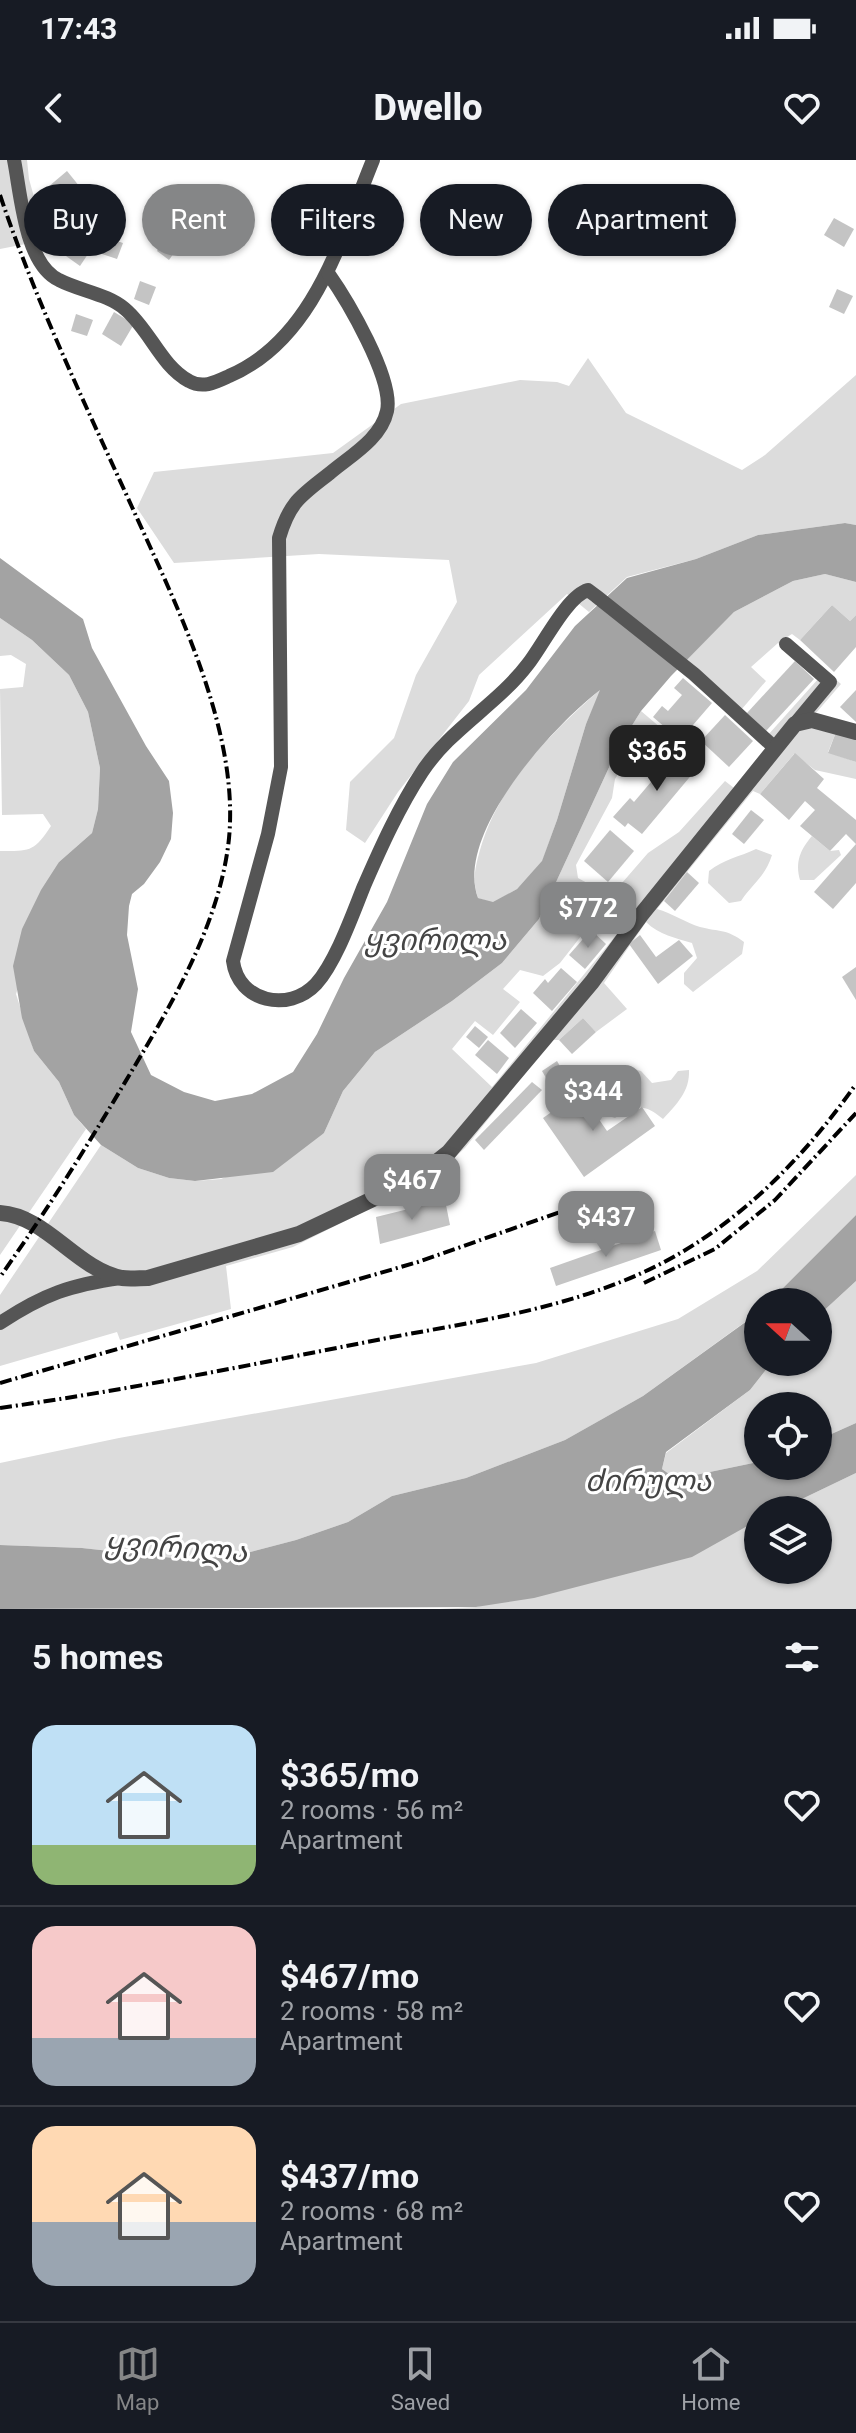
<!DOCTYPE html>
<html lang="en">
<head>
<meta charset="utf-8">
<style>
	body { margin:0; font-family:Roboto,"Noto Sans Georgian",sans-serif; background:#242831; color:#f1f3f6; height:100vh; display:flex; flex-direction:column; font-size:30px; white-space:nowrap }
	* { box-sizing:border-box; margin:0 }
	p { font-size:26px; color:#9ea1a6 }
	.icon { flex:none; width:44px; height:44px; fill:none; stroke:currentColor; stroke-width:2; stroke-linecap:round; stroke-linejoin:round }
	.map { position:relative; height:1449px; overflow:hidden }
	.drawer { display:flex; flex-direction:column; background:#171b24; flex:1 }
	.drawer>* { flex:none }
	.top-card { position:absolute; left:24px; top:24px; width:808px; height:72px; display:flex; gap:16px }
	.needle { width:52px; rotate:291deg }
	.fabs { position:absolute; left:744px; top:1128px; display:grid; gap:16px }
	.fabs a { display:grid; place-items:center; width:88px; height:88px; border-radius:50%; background:#171b24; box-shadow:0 2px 6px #0004; font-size:40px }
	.price { position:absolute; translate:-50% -68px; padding:0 18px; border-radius:16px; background:#858687; color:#fff; font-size:26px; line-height:52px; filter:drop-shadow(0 2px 4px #0008) }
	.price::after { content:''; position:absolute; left:50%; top:48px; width:24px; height:18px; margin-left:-12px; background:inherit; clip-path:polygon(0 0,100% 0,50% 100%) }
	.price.on { background:#222; color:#fff }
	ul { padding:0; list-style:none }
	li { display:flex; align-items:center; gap:24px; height:200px; padding:0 32px }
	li+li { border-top:2px solid #363941 }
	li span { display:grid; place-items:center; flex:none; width:224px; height:160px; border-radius:24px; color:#555 }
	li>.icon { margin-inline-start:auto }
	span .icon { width:96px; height:96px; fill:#fffc; stroke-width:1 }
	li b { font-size:34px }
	h2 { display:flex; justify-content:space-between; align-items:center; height:96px; padding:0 32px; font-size:34px }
	.chip { padding:0 28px; border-radius:36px; background:#171b24; box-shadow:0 2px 6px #0004; font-size:28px; line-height:72px }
	.chip.on { background:#858687; color:#fff }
	.status { display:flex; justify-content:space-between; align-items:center; height:56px; padding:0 40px; background:#171b24; direction:ltr }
	.status svg { height:22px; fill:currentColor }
	header { display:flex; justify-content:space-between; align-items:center; height:104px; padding:0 32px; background:#171b24; font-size:36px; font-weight:800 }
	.tab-bar { display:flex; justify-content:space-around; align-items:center; height:112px; border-top:2px solid #363941; background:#171b24; font-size:22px; color:#9ea1a6 }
	.tab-bar a { display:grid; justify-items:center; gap:4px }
	.tab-bar .on { color:#858687 }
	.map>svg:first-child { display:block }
</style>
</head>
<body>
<div class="status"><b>17:43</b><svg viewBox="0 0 49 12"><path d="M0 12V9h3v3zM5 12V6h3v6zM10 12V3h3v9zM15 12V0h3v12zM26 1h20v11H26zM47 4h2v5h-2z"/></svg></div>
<header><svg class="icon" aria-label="back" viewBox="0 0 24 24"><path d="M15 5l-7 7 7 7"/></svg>Dwello<svg class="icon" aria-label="heart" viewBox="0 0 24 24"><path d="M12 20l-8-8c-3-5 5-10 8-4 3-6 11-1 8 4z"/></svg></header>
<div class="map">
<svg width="856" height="1449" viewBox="0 0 856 1449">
	<rect width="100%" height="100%" fill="#fff"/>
	<g fill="#dcdcdc" fill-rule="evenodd">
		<polygon points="0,0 27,0 29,19 46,80 0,89"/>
		<polygon points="588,198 626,253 742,310 765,295 856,215 856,365 845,363 758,375 696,399 627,417 589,452 567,434 479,515 469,541 398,632 365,683 346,670 350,622 394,578 416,515 457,442 449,400 319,394 174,403 137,348 154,312 333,293 401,244 520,220 557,222 569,226"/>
		<path d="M825,414L856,422V455L850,461L832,445L800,480L792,474L787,477L841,524L816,553L836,559V572L828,592L856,602V619L815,610L794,594L760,634L753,631L657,749C672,753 686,763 700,767C720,772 727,769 744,782L742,794L693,832L684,824V813L697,798L692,783C676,778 659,775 646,762L604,823L627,849L596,872L583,858L559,880H552L465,988L435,1016L293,1087L226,1106L231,1149L120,1180L117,1172L0,1206V1135L101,985L138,1008L169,1018L195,1021L221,1019L324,973L343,931L375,892L452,841L502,803L539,759L618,588L641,551L681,585L658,600L625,603L615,619L612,638L576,705L578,718L600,730L615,731L648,693L679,672L725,621L734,628L766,587L677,509L734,452L793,421ZM778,483L819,518L768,575L741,550L766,521L751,507ZM596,757L617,774L492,927L452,889L475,861L493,875L520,842L503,829L520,810L543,816L560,803Z"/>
		<path d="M0,458L32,480L69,515L88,552L100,608L98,649L92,673L59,702L16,834L34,891L59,922L74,955L86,969L0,1095V691C30,691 34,692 51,666L43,654L2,655L0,529L23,527L26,504L11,495L0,496Z"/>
		<path d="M602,528L586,564L557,660L542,702L517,729L493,743L478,738C472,721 475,708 480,690C499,623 551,573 602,528Z"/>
		<path d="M812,676L830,691L839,690L841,695L814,720H800C795,702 800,690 812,676Z"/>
		<path d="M756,689L772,695C765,717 754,722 741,741L729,743L708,723L709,711C724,699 739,697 756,689Z"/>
		<path d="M625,907L641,911L652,923L671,920L678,911L689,910C690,931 677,944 663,959C643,943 637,945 615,958C600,954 593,944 588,930L603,914Z"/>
		<polygon points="856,1015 856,1055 769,1142 758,1142 756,1154 643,1236 565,1280 466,1318 392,1336 348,1362 296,1380 235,1396 183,1399 82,1388 0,1385 0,1303 119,1278 536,1203 678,1159 757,1111"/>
		<polygon points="856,1121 856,1263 818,1280 818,1246 758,1246 758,1302 676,1319 662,1309 666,1293 750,1230 772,1202 818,1202 818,1156"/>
		<polygon points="856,1313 856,1449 440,1449 476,1447 758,1360 758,1410 818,1410 818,1350 779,1350"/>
	</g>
	<g fill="#a3a3a3" fill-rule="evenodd">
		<path d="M845,363L856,365V422L825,414L793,421L734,452L671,516L641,551L618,588L539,759L502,803L452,841L375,892L343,931L324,973L273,1012L195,1021L169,1018L138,1008L101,985L74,955L59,922L34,891L22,858L13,806L22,769L41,730L59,702L92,673L98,649L100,608L88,552L69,515L32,480L0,458V398L83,459L92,488L146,586L169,621L173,653L171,679L160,702L144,724L132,734L129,746L127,775L138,829L131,872L151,915L184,932L215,941L252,934L293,912L317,874L344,818L387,742L427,644L453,602L526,530L575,466L627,418L696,399L758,375ZM600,530L586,564L557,660L542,701L517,729L493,742L478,738C454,674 553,566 600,530Z"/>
		<polygon points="856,1055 856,1121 818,1156 818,1142 769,1142"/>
		<polygon points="758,1153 758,1202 772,1202 750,1230 666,1292 662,1309 676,1319 758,1302 758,1306 818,1306 818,1280 856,1263 856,1313 779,1350 758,1350 758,1360 692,1397 534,1438 476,1447 0,1449 0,1385 82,1388 183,1399 235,1396 296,1380 348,1362 392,1336 466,1318 565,1280 643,1236"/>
	</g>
	<g fill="#c4c4c4">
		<polygon points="67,11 84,32 65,48 48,27"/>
		<polygon points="292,46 316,55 306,82 282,73"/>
		<polygon points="834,58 854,69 844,87 824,75"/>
		<polygon points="71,74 92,88 80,106 59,91"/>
		<polygon points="168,74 181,83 169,100 157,91"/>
		<polygon points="108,78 123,83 117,99 102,94"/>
		<polygon points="140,121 156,127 149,145 134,139"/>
		<polygon points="837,129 853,136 844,154 829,147"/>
		<polygon points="114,152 134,164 121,186 102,174"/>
		<polygon points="76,154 93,160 87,176 71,171"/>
		<polygon points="832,445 850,461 856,455 856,487 834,512 800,480"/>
		<polygon points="795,501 814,519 766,571 747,553"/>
		<polygon points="683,518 712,543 680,580 653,557 662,546 668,551 682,535 674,528"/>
		<polygon points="856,530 856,562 840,547"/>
		<polygon points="725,555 753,581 729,607 701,581"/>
		<polygon points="836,572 856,579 856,602 828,593"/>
		<polygon points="679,589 699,606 642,674 628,663 625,667 613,657 630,638 634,642"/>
		<polygon points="795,593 824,619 817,628 856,660 856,684 846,674 830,691 800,666 815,650 805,641 789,660 760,634"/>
		<polygon points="751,650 764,660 744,684 732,674"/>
		<polygon points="610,670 634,691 608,722 584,701"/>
		<polygon points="856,684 856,723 833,749 814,732"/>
		<polygon points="687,712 699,723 675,751 664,741"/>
		<polygon points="591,770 606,784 585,809 569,795"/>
		<polygon points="640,775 656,797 679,780 693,796 658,824 629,784"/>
		<polygon points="856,807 856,840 842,817"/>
		<polygon points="561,808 577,822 552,851 533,833 545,819 548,823"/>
		<polygon points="521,849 537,863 515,888 500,873"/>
		<polygon points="583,858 596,872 572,894 559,880"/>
		<polygon points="475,866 488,877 479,888 466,877"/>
		<polygon points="488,880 509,898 497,914 475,895"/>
		<polygon points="557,901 564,913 549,923 542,911"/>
		<polygon points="532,922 542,930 484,990 475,980"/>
		<polygon points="580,932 607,971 642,947 655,966 584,1017 543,958"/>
		<polygon points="445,1040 450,1065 380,1084 376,1057"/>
		<polygon points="655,1071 661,1090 556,1126 550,1108"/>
	</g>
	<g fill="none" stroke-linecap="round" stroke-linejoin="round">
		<g stroke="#555" stroke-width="14">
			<path d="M14,0C21,35 25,104 59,120C80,131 108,134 125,149C150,170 161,206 189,221C203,229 216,222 229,216C314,180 341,78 373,0"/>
			<path d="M328,113C347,140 394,219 387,251C381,279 350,296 330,313C301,336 290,341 279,378L281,607L268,674L233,801C238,842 289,853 316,824C336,802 353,753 364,726C381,687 399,647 422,612C450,569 497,545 528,504C543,485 567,436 588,430L596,436L694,514L775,588"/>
			<polyline points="786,484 830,522 795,564"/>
			<path d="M0,1163C44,1134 70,1125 121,1118"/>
		</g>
		<path stroke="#555" stroke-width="16" d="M0,1053C47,1056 76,1109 122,1118C130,1119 140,1118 148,1118L299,1074L415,1019L449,992L592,822L641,755L795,564L812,560L856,572"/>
		<g stroke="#000" stroke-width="4" stroke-dasharray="12 4 2 4" stroke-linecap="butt">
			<path d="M0,35C36,142 85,244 132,347C176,445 243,576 228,687C216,774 165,855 121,929C83,993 43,1056 0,1117"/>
			<polyline points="644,1123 715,1089 775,1040 856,953"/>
			<polyline points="0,1223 418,1102 597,1039"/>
			<path d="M0,1248C128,1230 255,1204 382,1179C471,1162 563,1150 646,1111C732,1071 802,1001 856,924"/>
		</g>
	</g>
	<g text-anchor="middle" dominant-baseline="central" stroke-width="6" stroke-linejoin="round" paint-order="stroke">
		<g font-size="30" font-style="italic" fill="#444" stroke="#fff">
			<text x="435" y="779">ყვირილა</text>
			<text x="648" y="1320">ძირულა</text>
			<text transform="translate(176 1387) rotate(4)">ყვირილა</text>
		</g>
	</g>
</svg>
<div class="fabs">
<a><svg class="needle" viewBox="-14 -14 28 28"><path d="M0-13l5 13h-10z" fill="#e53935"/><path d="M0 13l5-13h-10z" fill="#9ea1a6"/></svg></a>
<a><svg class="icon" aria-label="locate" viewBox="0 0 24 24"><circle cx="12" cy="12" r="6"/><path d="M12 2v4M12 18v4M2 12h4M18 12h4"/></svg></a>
<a><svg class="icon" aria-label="layers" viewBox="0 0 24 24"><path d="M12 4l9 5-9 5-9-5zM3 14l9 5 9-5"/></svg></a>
</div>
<b class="price on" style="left:657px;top:633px">$365</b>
<b class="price" style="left:588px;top:790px">$772</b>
<b class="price" style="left:593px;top:973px">$344</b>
<b class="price" style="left:412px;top:1062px">$467</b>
<b class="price" style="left:606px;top:1099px">$437</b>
<div class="top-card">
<a class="chip">Buy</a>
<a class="chip on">Rent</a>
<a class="chip">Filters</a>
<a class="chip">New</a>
<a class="chip">Apartment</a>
</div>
</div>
<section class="drawer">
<h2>5 homes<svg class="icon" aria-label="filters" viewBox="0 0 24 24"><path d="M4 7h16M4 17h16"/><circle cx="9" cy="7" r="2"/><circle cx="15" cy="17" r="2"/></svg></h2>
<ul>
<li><span style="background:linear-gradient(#bfe0f5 75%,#8fb573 0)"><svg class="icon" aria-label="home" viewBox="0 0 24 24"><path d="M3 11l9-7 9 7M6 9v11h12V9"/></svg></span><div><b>$365/mo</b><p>2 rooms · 56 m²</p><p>Apartment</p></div><svg class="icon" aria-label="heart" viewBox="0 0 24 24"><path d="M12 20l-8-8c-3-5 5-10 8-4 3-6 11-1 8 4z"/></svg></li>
<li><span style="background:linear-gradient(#f6c9c9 70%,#9aa5b1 0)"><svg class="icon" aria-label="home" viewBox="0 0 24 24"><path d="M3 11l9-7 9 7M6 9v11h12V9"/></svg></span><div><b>$467/mo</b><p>2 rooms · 58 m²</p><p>Apartment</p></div><svg class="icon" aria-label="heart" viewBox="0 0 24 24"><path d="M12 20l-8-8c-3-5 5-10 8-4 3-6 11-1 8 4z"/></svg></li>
<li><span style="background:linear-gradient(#ffd9b3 60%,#9aa5b1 0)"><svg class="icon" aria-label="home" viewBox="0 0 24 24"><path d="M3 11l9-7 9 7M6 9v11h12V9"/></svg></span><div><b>$437/mo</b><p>2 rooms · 68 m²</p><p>Apartment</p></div><svg class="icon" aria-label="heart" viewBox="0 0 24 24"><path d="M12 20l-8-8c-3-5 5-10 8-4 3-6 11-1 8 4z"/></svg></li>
</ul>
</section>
<nav class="tab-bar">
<a class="on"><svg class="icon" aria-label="map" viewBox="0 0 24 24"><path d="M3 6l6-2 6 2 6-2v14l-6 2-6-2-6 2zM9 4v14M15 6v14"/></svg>Map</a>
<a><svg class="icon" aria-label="saved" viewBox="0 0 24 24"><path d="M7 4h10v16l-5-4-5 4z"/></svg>Saved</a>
<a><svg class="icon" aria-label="home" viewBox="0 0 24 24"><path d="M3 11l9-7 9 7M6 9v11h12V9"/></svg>Home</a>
</nav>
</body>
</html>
